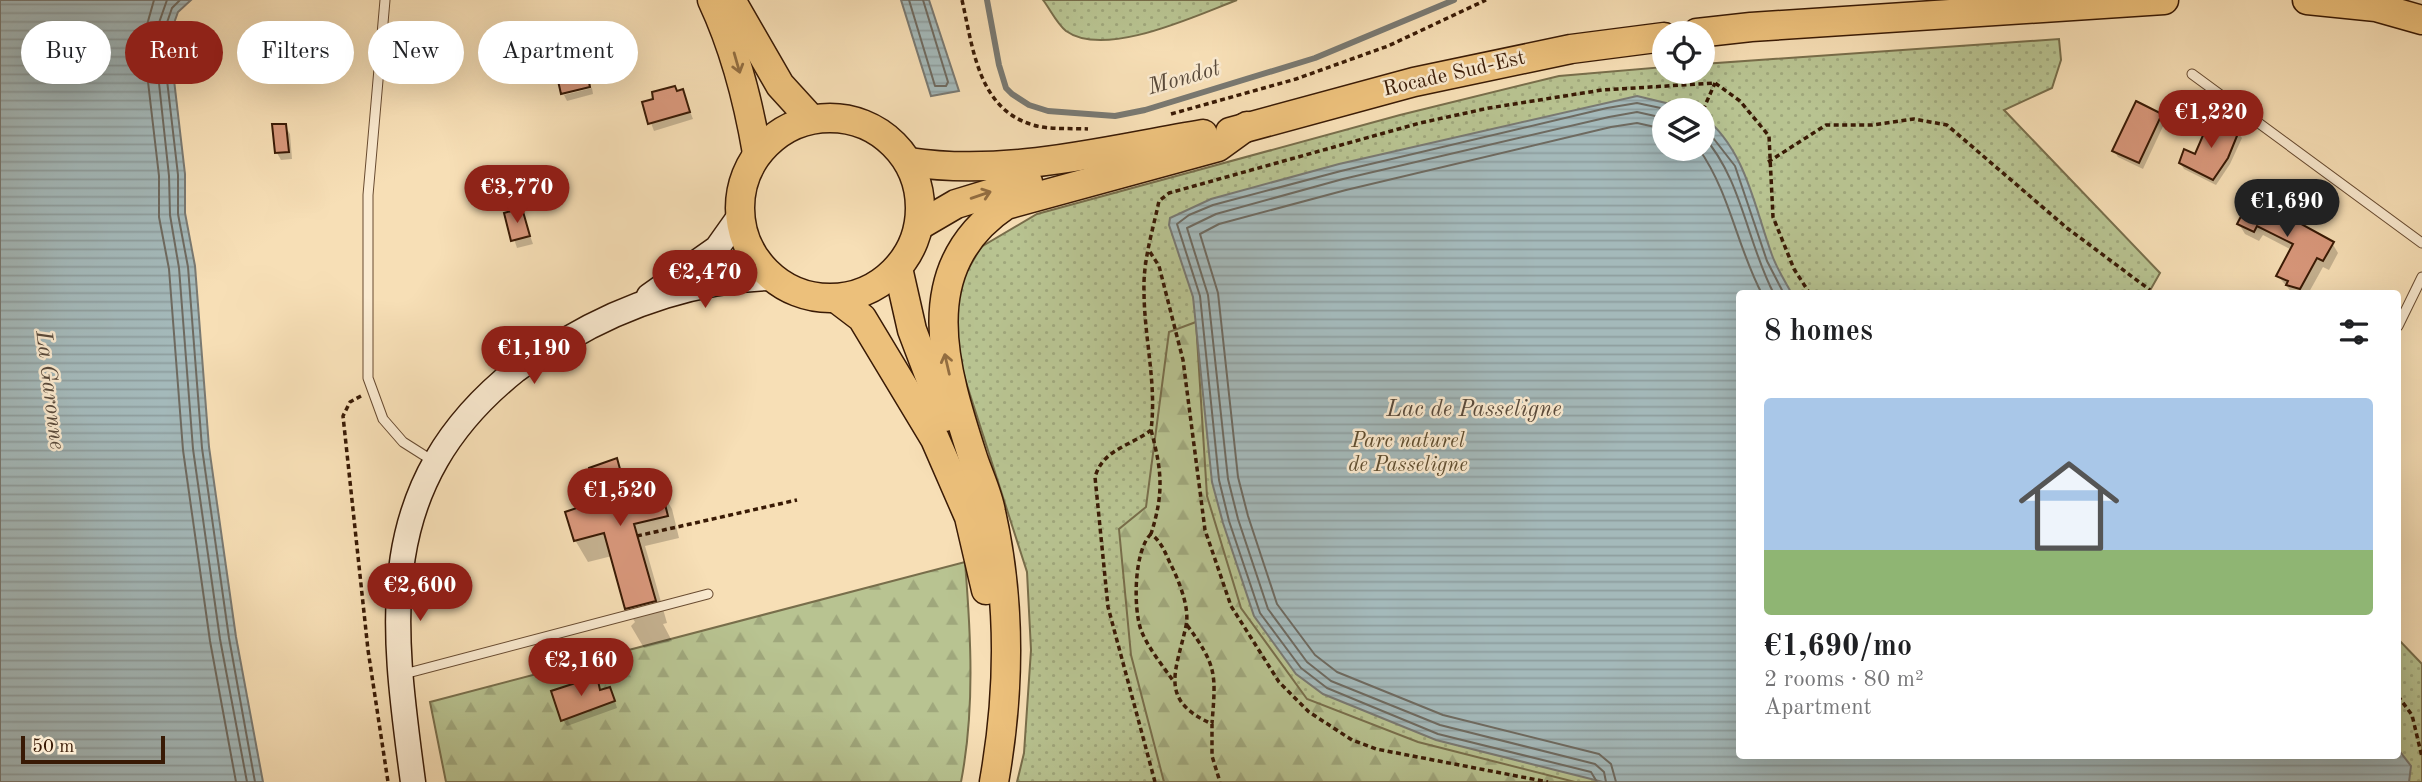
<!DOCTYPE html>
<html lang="en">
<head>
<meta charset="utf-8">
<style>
	body { margin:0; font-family:"Old Standard TT",serif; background:#f2f2f2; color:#202124; height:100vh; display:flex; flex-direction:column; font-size:26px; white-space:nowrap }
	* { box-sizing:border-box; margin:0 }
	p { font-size:23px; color:#757577 }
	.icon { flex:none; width:38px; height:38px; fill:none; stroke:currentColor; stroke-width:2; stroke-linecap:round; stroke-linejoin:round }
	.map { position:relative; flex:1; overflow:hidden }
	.details { position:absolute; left:1736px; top:290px; width:665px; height:469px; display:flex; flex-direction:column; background:#fff; border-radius:7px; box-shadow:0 7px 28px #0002 }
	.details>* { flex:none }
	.banner { position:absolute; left:21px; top:21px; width:665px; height:63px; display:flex; gap:14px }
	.fabs { position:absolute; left:1652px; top:21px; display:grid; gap:14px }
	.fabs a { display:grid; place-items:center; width:63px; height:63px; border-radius:50%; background:#fff; box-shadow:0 7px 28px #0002; font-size:35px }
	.scale { position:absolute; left:21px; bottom:18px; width:144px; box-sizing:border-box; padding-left:7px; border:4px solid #391a05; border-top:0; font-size:19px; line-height:24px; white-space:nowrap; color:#391a05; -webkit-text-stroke:5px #faead0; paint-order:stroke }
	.price { position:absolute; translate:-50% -60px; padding:0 16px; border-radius:24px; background:#8f2418; color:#fff; font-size:23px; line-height:46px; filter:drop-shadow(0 2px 4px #0008) }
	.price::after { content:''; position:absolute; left:50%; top:42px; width:21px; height:16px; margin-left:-10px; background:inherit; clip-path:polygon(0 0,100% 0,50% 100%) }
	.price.current { background:#222; color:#fff }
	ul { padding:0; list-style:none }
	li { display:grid; align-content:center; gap:14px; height:371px; padding:0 28px }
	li+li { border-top:2px solid #e0e0e0 }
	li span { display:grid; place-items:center; height:217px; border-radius:7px; color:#555 }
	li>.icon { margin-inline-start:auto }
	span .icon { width:126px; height:126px; fill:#fffc; stroke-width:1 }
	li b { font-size:30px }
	h2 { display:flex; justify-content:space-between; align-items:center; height:84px; padding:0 28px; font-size:30px }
	.chip { padding:0 24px; border-radius:32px; background:#fff; box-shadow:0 7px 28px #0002; font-size:24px; line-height:63px }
	.chip.current { background:#8f2418; color:#fff }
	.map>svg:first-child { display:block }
</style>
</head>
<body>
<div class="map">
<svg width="2422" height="782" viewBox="0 0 2422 782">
	<defs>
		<pattern id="green-dots" width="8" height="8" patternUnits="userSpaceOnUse" patternTransform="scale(1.75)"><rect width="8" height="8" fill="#b8c391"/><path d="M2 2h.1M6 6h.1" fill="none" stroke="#9fa77c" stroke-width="1.8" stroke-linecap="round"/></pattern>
		<pattern id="forest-firs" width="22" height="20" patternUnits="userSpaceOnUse" patternTransform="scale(1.75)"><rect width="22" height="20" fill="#b8c391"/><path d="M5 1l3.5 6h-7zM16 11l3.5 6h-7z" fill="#9fa77c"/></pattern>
		<pattern id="water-rules" width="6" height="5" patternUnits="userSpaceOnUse" patternTransform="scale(1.75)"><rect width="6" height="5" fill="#a4b9ba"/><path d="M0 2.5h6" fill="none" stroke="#8e9e9e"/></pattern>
	</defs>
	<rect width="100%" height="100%" fill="#f7dfb6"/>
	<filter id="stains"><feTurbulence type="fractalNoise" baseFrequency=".00286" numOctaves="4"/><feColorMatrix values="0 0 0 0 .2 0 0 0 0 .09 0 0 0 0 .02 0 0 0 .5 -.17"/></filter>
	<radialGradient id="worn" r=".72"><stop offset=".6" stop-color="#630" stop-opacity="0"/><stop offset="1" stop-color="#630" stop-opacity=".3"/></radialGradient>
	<g fill="url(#green-dots)" stroke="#786e4b" stroke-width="2" fill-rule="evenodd">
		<path d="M1043,0H1237C1197,15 1105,59 1066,31C1057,24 1050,9 1043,0Z"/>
		<path d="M2059,39L2061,60L2052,88L2004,110L2160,273L2148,294H1740V756H2398V639L2422,664V782H1017L1024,753L1031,650L1027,572L957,354L952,297L981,247L1037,214L1400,115L1559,76L1664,67V72H1703V64ZM1664,110H1703V149H1664Z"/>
	</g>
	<g fill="url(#forest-firs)" stroke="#786e4b" stroke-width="2">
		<polygon points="1196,322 1207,496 1241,608 1307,699 1418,742 1575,782 1164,782 1131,655 1119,529 1146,507 1169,332"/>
		<path d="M965,562C971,636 975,709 961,782H446L430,702Z"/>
	</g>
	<g fill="url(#water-rules)" stroke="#797972" stroke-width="2">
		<polygon points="0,0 191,0 178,12 169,37 185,174 185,213 195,266 209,447 236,637 263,782 0,782"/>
		<polygon points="901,0 929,0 959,91 931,96"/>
		<path d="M1637,96L1695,110H1664V149H1703V116C1746,150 1754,206 1772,255C1777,269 1785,281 1792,294H1740V756H2398V749L2411,766L2409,782H1603L1436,740L1323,694L1296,674L1254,616L1223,523L1212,482L1193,297L1169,225L1170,218L1211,199L1339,164Z"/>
	</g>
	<g fill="#0003">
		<polygon points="583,58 591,85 563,92"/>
		<polygon points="592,88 593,94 567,101 564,95"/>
		<polygon points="682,91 693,119 654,131 644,104"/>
		<polygon points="2161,115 2165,122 2143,169 2118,157 2114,151"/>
		<polygon points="285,126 290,134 292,159 281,160 277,153"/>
		<polygon points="2238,133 2242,138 2230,164 2216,185 2184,169 2180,163"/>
		<polygon points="2274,203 2279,213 2332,243 2338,253 2329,270 2323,267 2308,294 2293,294 2278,276 2292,250 2263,235 2259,241 2245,234 2239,224"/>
		<polygon points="521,210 533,244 517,248 506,214"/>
		<polygon points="616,460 631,492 659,487 672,509 679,538 645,546 667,623 663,624 672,641 644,648 631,626 635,622 626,608 612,556 588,562 575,540 600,502"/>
		<polygon points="596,678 601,692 613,695 617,708 567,726 563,720"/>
	</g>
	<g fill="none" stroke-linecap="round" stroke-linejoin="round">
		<g stroke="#6e6a60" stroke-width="2">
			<polyline points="154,0 143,39 159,176 159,217 169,269 183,450 210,641 236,782"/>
			<polyline points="167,0 154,37 169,176 170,215 179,268 193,449 220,639 247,782"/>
			<polyline points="180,0 172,8 162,37 178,175 178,214 188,267 202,448 229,638 255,782"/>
			<polyline points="909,0 935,86 946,86 948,82 923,0"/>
			<polyline points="1703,125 1735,166 1767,261 1784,294"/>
			<path d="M1703,136C1742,179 1747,243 1774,294"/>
			<path d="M1699,149C1730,193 1737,247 1762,294"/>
			<polyline points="1597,782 1591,772 1438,734 1327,688 1301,668 1260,613 1229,521 1219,480 1200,296 1177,224 1189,215 1213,205 1341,171 1607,108 1637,103 1670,110"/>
			<polyline points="1606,782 1604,772 1595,764 1440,725 1331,681 1307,662 1268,609 1238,519 1228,479 1208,295 1187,228 1216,214 1343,179 1609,117 1637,112 1664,118"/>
			<polyline points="1616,782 1611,764 1599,754 1443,715 1337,672 1315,655 1277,604 1248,516 1238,477 1218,293 1200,234 1219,224 1346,190 1611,127 1637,123 1664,129"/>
		</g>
		<polyline stroke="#797972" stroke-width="6" points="987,0 999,65 1006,88 1012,94 1029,105 1048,111 1115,116 1145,110 1315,58 1454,0"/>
	</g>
	<g fill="#d9987c" stroke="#391a05" stroke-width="2">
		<polygon points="583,56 590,87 561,94 554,63"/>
		<polygon points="675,86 677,91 683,89 690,112 648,124 642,102 653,99 652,92"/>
		<polygon points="2136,101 2162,114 2139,163 2112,151"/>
		<polygon points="2210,119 2239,131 2228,158 2213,180 2179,163 2184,149 2195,154"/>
		<polygon points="272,124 286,124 289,152 275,153"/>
		<polygon points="2254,191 2275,202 2272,208 2334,242 2323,261 2317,258 2300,289 2286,285 2288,281 2276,276 2293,244 2257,226 2254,232 2237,224"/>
		<polygon points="522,208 530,236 511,241 504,213"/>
		<polygon points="617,458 626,491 660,485 668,516 634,524 656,601 625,609 604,533 574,541 565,512 597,501 589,468"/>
		<polygon points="597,676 600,690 610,687 615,701 561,721 551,691"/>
	</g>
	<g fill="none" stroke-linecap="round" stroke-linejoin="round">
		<defs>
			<g id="lane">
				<polyline points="385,0 368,195 368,378 383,419 403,442 433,461"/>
				<polyline points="2192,74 2422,243"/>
				<polyline points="2398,326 2422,277"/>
				<polyline points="404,674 708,594"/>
			</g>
			<g id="secondary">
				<polyline points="649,296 717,248 739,217"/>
				<path d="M413,782C391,620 373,484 516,370C531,359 550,350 566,340C626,304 702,279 772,278"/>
			</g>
			<g id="primary">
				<path d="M712,0C735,49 748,100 757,153"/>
				<polyline points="731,0 780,85 811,119"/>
				<polyline points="2307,0 2376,7 2422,20"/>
				<polyline points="1697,33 1751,27 2164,0"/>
				<circle cx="830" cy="208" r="90"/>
				<polyline points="1230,132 1414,82 1571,49 1664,37"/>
				<path d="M909,162C1007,177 1106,150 1203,134"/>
				<polyline points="920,225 956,204 1028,182"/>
				<polyline points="898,268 912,330 945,417"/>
				<polyline points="837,299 862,318 935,439 969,517 986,590"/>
				<path d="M994,782C1010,692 1011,601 991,512C988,495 980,478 974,461C945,371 911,269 1006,205L1218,147L1247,126"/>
			</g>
		</defs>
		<use href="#lane" stroke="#684b31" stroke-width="11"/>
		<use href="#secondary" stroke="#391a05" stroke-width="27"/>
		<use href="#primary" stroke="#391a05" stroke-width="31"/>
		<g stroke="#391a05" stroke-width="3.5" stroke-dasharray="5 3.5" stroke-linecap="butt">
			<path d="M962,0C973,48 978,109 1033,125C1050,130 1071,128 1088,129"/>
			<polyline points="1703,110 1715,83"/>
			<polyline points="1171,114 1296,79 1388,46 1486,0"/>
			<polyline points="1768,162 1826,125 1872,125 1914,119 1947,125 2067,228 2150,290"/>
			<polyline points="1150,252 1159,266 1183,360 1205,530 1231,606 1279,682 1309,712 1352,740 1376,749 1548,782"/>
			<polyline points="361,396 350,402 343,416 368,650 388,782"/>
			<path d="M1151,430C1162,471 1164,493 1151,534C1162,542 1165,553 1171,565C1179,581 1190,608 1186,626C1176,672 1158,700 1212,724V756L1220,782"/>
			<path d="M1151,534C1134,550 1133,608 1141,630C1148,648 1163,666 1174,682"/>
			<polyline points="637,536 797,500"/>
			<path d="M1187,625C1217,666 1216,674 1212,723"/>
			<polyline points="2398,696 2412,715 2422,757"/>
			<path d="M1155,782L1108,607L1095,477C1103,449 1131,446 1151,430C1157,384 1144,337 1144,291C1143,260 1153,230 1159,201L1169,193L1420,123L1489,108L1602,90L1715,83L1740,101L1769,136L1773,217L1794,269L1810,294"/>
		</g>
		<use href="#lane" stroke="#faead0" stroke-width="9"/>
		<use href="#secondary" stroke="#faead0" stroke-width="24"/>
		<use href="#primary" stroke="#ecc07b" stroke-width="28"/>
	</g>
	<defs><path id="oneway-shaft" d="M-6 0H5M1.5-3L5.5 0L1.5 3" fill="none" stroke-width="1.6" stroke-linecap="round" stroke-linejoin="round" transform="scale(1.75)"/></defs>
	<g stroke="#926d40">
		<use href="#oneway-shaft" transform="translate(737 63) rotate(74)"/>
		<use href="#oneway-shaft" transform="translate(981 195) rotate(-19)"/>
		<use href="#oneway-shaft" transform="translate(947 364) rotate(-103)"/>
	</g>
	<g text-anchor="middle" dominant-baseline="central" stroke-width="5" stroke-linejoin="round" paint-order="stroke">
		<g font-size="21" fill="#391a05" stroke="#faead0">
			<text transform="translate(1454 74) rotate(-13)">Rocade Sud-Est</text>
		</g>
		<g font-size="21" font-style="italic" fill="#5f4d2f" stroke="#faead0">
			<text x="1408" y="441">Parc naturel<tspan x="1408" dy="24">de Passeligne</tspan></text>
		</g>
		<g font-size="23" font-style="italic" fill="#594a3b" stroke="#faead0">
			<text transform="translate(1184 78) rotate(-16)">Mondot</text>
			<text transform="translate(50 390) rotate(83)">La Garonne</text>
			<text x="1474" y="409">Lac de Passeligne</text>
		</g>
	</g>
	<rect width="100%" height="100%" filter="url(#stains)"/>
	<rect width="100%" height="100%" fill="url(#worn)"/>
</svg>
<div class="fabs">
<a><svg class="icon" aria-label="locate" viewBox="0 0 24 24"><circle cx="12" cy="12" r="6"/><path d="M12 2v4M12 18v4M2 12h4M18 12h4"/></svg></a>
<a><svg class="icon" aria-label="layers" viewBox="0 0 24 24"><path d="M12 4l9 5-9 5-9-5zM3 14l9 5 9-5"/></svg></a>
</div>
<div class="scale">50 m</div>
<b class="price" style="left:2211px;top:150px">€1,220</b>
<b class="price" style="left:517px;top:225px">€3,770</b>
<b class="price current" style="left:2287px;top:239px">€1,690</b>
<b class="price" style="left:705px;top:310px">€2,470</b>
<b class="price" style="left:534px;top:386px">€1,190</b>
<b class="price" style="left:620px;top:528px">€1,520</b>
<b class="price" style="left:420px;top:623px">€2,600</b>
<b class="price" style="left:581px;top:698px">€2,160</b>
<div class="banner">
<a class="chip">Buy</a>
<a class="chip current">Rent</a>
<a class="chip">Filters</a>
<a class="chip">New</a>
<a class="chip">Apartment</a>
</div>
<section class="details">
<h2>8 homes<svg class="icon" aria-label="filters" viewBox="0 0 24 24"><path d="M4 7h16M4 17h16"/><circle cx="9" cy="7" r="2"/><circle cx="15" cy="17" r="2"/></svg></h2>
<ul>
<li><span style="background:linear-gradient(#a9c7e8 70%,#8fb573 0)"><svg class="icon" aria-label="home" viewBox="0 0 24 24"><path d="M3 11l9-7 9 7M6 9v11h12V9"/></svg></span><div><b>€1,690/mo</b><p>2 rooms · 80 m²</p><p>Apartment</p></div></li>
</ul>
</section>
</div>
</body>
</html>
